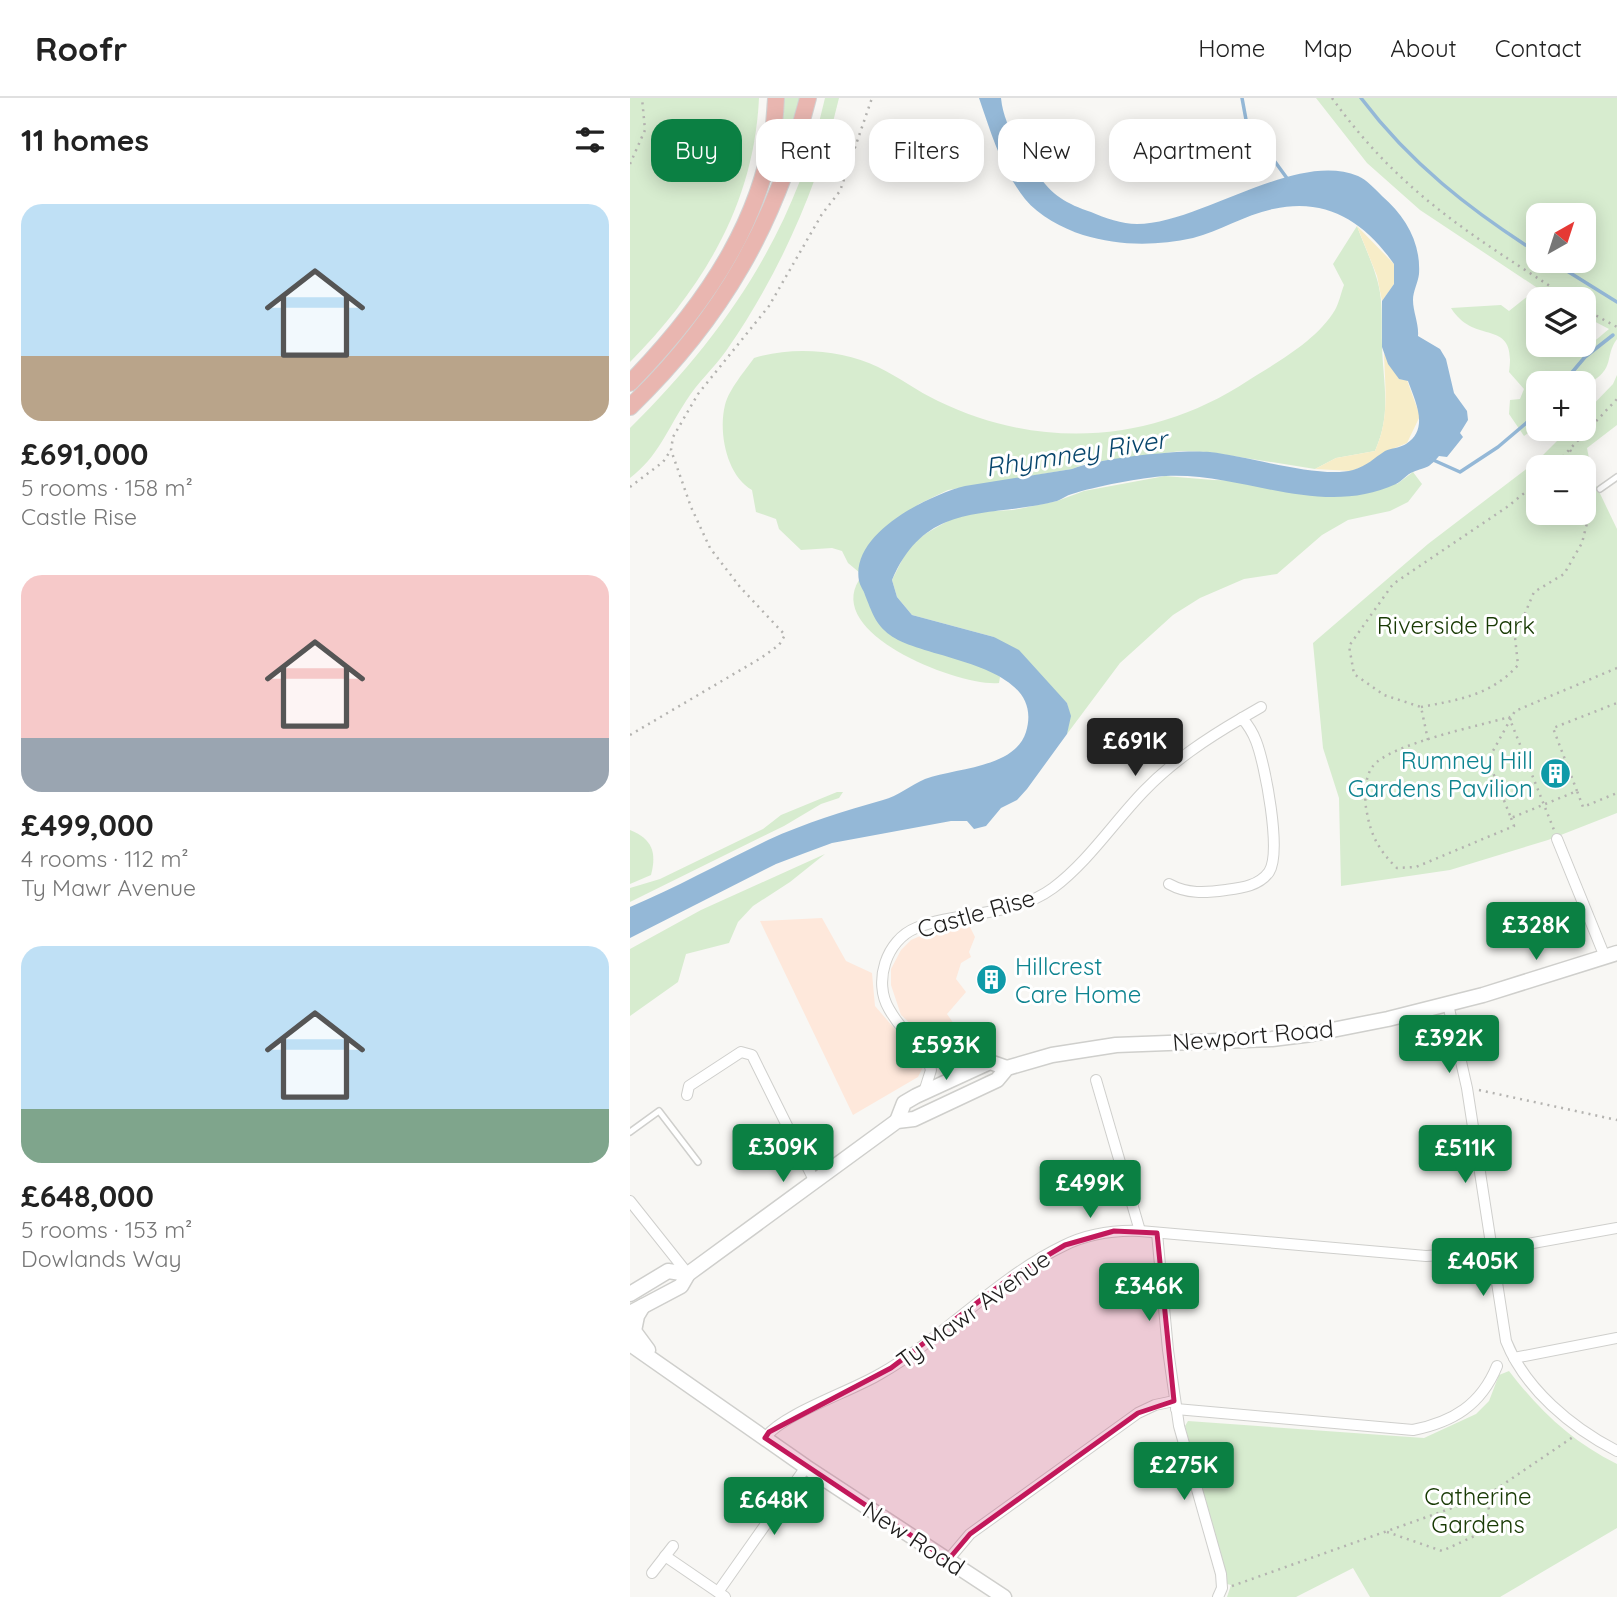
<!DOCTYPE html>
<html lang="en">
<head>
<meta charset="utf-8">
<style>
	body { margin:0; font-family:Quicksand,sans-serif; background:#f6f6f6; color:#222; height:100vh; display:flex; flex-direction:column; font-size:26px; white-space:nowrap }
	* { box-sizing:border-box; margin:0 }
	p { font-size:23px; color:#767676 }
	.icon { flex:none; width:38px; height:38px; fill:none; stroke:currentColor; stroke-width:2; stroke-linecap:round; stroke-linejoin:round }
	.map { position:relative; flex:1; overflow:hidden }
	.panel { display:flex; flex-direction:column; background:#fff; width:630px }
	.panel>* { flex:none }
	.top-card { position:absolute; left:21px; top:21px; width:665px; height:63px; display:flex; gap:14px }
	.needle { width:46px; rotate:39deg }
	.controls { position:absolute; left:896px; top:105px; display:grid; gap:14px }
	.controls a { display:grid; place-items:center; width:70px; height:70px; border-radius:14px; background:#fff; box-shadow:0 4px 18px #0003; font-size:35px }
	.price { position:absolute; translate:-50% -60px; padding:0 16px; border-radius:7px; background:#0b8043; color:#fff; font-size:23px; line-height:46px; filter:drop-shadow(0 2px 4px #0008) }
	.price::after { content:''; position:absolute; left:50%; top:42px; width:21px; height:16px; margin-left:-10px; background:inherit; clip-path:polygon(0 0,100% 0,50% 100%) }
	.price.on { background:#222; color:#fff }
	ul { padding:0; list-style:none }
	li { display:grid; align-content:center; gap:14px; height:371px; padding:0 21px }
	li span { display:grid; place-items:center; height:217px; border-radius:21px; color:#555 }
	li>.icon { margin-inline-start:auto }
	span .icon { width:126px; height:126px; fill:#fffc; stroke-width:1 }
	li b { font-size:30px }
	h2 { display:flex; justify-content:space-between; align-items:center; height:84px; padding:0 21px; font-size:30px }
	.chip { padding:0 24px; border-radius:21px; background:#fff; box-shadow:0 4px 18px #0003; font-size:24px; line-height:63px }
	.chip.on { background:#0b8043; color:#fff }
	header { display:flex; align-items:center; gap:42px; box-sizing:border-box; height:98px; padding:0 35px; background:#fff; border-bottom:2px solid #e0e0e0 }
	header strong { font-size:33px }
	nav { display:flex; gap:38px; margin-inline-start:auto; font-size:24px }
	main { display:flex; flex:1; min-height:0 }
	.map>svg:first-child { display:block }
</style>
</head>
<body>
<header>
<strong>Roofr</strong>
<nav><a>Home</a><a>Map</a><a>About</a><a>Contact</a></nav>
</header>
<main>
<section class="panel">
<h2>11 homes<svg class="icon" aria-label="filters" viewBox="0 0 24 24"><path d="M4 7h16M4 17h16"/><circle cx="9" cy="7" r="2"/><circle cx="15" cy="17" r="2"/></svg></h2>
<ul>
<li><span style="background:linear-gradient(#bfe0f5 70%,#b9a48a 0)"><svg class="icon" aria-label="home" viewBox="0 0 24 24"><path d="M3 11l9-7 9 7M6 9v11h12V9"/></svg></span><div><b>£691,000</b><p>5 rooms · 158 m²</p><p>Castle Rise</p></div></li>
<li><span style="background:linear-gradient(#f6c9c9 75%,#9aa5b1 0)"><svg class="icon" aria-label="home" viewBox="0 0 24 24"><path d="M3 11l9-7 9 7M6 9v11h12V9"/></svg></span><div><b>£499,000</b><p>4 rooms · 112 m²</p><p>Ty Mawr Avenue</p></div></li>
<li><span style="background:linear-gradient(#bfe0f5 75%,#7fa58c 0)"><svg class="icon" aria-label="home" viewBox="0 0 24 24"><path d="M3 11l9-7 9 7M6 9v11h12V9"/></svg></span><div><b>£648,000</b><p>5 rooms · 153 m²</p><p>Dowlands Way</p></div></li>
</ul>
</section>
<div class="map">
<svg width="987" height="1499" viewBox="0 0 987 1499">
	<rect width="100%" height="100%" fill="#f8f7f4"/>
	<g fill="#fee8db">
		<polygon points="192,820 216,863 242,875 245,908 290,960 293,969 288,979 223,1017 130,823"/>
		<polygon points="339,827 345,839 339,854 341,859 331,865 326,881 336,894 317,916 342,952 334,959 324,960 310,952 271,917 261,887 261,871 271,852 281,842 297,835"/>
	</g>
	<g fill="#d7eccf" fill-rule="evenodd">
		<path d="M0,0H129C124,106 73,190 0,264Z"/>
		<polygon points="153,0 170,0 149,71 144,68"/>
		<path d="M195,0H209C188,89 149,177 96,253C84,270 67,285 56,303C37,332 28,359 0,380V330C96,235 165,133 195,0Z"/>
		<path d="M686,0H987V241C974,258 986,271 959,285L954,296V285H908V328L894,338L879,316L880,302L890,301L894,291L879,274C887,218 845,249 821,210L871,207L879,213L898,198L909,200L908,247H933L934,250C955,255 964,243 979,231L954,218V201H924L790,112L737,65ZM908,117H954V163H908Z"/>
		<path d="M727,128C733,145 741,161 746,178C754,202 751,223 752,247C753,286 762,315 745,353L706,360L685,371L578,354L551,353L457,365L442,371L318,392L289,406L243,443L233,459L230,475L218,465L212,453L202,450L171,452L149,431L146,421L126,414L122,392C97,378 88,335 95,307C99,291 115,273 124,260C163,248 212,252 248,269C269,279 287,293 308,303C411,353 524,345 619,282C648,264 687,242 705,212C709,205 711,195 714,187L703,166Z"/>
		<path d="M987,277V327L957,350L963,381L987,431V715L918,742L820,772L711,788L709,700L693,650L683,545L798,446L908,362L939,331H954V316L983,286ZM908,369H954V415H908Z"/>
		<polygon points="783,374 792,386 778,404 760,413 718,422 692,437 647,476 614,481 570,500 543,517 490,565 437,636 440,618 437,605 364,539 282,517 267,499 262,482 278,450 295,436 323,420 343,414 383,412 427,403 454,393 535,378 583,382 767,386"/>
		<path d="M229,482L235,496L319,557L364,573L370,579L369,585C331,589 194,537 229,482Z"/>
		<polygon points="207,694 213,694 209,700 191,706 154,728 0,804 0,790 30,781 133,731 151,717"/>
		<path d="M0,732C22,741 27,754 21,777L0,786Z"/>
		<polygon points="195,756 160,784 123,808 108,824 99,845 56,856 48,884 0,918 0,851 71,812"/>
		<path d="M879,1273C909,1312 942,1344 987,1366V1430L870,1499H740L723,1470L666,1499H597L601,1487L597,1486L555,1328L558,1323L794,1340L846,1316L859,1303L869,1277Z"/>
	</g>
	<g fill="#f7edc8">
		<polygon points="727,128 764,166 764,186 752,203 747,178"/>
		<path d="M754,255L769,281L777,282L790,318L777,345L755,354L745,364L721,373L685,371L706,360L745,353C760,320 755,290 754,255Z"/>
	</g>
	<path fill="#94b8d7" d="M349,0H371C374,30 392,51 407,75C421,97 437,106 461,114C475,120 492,126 507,126C570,126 666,52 728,78C737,82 745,91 752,98C775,118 791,144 789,176C788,185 783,193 783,202C783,214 789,226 788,238L810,251L816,261L824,295L837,313L838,322L830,335L833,339L817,359L809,358C797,372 797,368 783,374C777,376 772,383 766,386C691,421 612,374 536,378C515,379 462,389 442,396C437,397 432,401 427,403C358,421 297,401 262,482L267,499L282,517L364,539L389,552L437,605L441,618L437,636L397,691L387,702L371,710L356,728L344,731L337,723H321L202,745L175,755L146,766L0,840V809C47,789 92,764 138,742C175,725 214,713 253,702C268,698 281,687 295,681C325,670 385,670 396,634C417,564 292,562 260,537C245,526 242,514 235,497C234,493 230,488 229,483C220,435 299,397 335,388L442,371C469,360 550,351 580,354C618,358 690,381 723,372C737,368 744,360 755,353C761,350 770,350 776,346C800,331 785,303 778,283L769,281L758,266L752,249V203L764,186V166C734,123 696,99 643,111C615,117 590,133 563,140C526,148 489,148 453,137C432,130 409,118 395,101C372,72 361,35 349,0Z"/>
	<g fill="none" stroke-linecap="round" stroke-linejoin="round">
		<g stroke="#94b8d7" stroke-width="3.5">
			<polyline points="612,0 617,27 640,38 635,50 659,83"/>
			<path d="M731,0C780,65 840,112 908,155"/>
			<polyline points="921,163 987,204"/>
			<polyline points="933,285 955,259 983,237"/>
			<polyline points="801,361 830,374 868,349 908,315"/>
		</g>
		<defs>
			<g id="lane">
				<polyline points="970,391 987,379"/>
				<polyline points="0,1034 29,1013 68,1064"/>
			</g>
			<g id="street">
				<polyline points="612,620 631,609"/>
				<polyline points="927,741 975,859"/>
				<path d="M818,906L837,990L876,1243C895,1291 942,1330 987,1353"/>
				<path d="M335,973C304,964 275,939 259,911C243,884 256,842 286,830C331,812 382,820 423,790C458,764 484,724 514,693C543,663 576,641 612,620C618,627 623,635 626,643C635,666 652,754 639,774C629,788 611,790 596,792C575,795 557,796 539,786"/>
				<polyline points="466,982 510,1133"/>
				<polyline points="294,994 301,972 295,952"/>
				<polyline points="57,997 59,988 111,954 122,957 185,1084"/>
				<polyline points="0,1103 58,1176"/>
				<polyline points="527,1135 538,1252 549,1328 591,1476 592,1490 588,1499"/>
				<polyline points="884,1260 987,1240"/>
				<path d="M546,1311L783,1332C823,1324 851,1307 867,1268"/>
				<path d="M135,1340C152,1316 222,1293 250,1276C315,1239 365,1181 433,1148C457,1136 483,1132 510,1133L796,1158L847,1155L987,1130"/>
				<polyline points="35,1458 95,1499"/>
				<polyline points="318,1462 340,1436 508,1315 525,1307 544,1303"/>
				<polyline points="22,1475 43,1448"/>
				<polyline points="88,1494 176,1369"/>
			</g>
			<g id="secondary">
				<polyline points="267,1023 274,1005 286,998 360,964 377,970"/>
				<polyline points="0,1196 38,1173 58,1176"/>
				<polyline points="13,1208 7,1218 4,1233 18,1252"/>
				<polyline points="0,1215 51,1188 58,1176 267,1023 284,1021 367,982 377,970 422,957 486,947 642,941 682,936 758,921 853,897 987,855"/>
				<polyline points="0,1246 176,1369 374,1499"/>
			</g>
			<g id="primary">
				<path d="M0,285C76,207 142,113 146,0"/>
				<path d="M0,309C93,219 146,125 178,0"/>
			</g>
		</defs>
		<use href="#lane" stroke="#cfcfcc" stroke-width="8"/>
		<use href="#street" stroke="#cfcfcc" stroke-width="12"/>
		<use href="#secondary" stroke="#cfcfcc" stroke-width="17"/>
		<use href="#primary" stroke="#d2d2d2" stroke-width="18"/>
		<g stroke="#b4b3b0" stroke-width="2.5" stroke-dasharray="2 5" stroke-linecap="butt">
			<path d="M702,0C771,96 843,138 940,201"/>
			<polyline points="0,66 15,32 12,0"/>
			<polyline points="954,211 987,229"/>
			<polyline points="940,352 951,369"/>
			<polyline points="923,369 987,301"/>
			<polyline points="0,389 33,364 41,352"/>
			<polyline points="987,570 885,613 858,662 881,720 947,693 953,709 987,695"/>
			<path d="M791,609C828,602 862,597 888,567L885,539L904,494L934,476L952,445L960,413L954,393"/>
			<polyline points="0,637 131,560 149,547 155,537 110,489 80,450 61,409 41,352 43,339 68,296 139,208 192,116 210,93 242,0"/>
			<polyline points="798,642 791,609 754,597 724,576 719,548 763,486 877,409 908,384"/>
			<polyline points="947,693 923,630 987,605"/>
			<path d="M881,720L884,728L786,769L767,770C750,754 741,738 737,715C734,702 734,679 743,668C760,646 849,628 879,619L924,732"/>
			<polyline points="849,992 987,1022"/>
			<polyline points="757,1434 812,1453 851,1435 859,1412 856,1398"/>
			<polyline points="602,1488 856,1398 943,1339"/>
		</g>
		<use href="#lane" stroke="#fff" stroke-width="5"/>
		<use href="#street" stroke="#fff" stroke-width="10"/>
		<use href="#secondary" stroke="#fff" stroke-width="14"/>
		<use href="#primary" stroke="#e9b6b0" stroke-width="16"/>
	</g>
	<path fill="#c2185b" fill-opacity="0.2" stroke="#c2185b" stroke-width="5" stroke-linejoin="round" d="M484,1133L527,1135L544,1303L508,1315L340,1436L318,1462L135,1340L139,1334L261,1270L381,1179L435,1147Z"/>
	<defs>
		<symbol id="building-disc" viewBox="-11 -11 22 22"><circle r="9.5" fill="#0f9aa8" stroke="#fff"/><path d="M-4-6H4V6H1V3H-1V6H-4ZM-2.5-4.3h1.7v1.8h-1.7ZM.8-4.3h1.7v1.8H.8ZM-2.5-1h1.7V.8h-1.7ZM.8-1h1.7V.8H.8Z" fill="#fff"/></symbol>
	</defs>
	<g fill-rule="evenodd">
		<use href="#building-disc" x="908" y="658" width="35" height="35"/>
		<use href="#building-disc" x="344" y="864" width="35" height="35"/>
	</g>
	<g text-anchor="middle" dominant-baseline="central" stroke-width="6" stroke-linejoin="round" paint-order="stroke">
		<g font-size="24" fill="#183a04" stroke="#fff">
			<text x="826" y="527">Riverside Park</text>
			<text x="848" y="1398">Catherine<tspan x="848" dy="28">Gardens</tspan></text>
		</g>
		<g font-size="24" fill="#0d838f" stroke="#fff" text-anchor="end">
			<text x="903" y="662">Rumney Hill<tspan x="903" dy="28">Gardens Pavilion</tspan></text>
			<text x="385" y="868" text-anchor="start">Hillcrest<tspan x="385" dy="28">Care Home</tspan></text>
		</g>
		<g font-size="24" fill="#1e1d1c" stroke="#fff">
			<text transform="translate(346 815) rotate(-16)">Castle Rise</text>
			<text transform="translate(623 937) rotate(-5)">Newport Road</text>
			<text transform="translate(343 1211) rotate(-36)">Ty Mawr Avenue</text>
			<text transform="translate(284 1440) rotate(33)">New Road</text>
		</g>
		<g font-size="26" font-style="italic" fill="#07456c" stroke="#fff">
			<text transform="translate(446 355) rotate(-9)">Rhymney River</text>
		</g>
	</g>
</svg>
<div class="controls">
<a><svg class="needle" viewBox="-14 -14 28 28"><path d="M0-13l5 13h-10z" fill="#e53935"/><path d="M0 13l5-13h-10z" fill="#767676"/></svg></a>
<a><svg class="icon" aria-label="layers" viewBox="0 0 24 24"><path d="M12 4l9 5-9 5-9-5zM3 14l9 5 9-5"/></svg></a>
<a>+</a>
<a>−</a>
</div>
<b class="price on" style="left:505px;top:680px">£691K</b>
<b class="price" style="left:906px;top:864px">£328K</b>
<b class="price" style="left:819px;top:977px">£392K</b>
<b class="price" style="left:316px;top:984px">£593K</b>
<b class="price" style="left:153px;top:1086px">£309K</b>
<b class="price" style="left:835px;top:1087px">£511K</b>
<b class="price" style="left:460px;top:1122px">£499K</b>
<b class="price" style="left:853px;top:1200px">£405K</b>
<b class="price" style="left:519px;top:1225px">£346K</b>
<b class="price" style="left:554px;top:1404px">£275K</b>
<b class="price" style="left:144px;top:1439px">£648K</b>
<div class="top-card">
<a class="chip on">Buy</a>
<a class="chip">Rent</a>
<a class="chip">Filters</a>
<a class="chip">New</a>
<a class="chip">Apartment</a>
</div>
</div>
</main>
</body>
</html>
